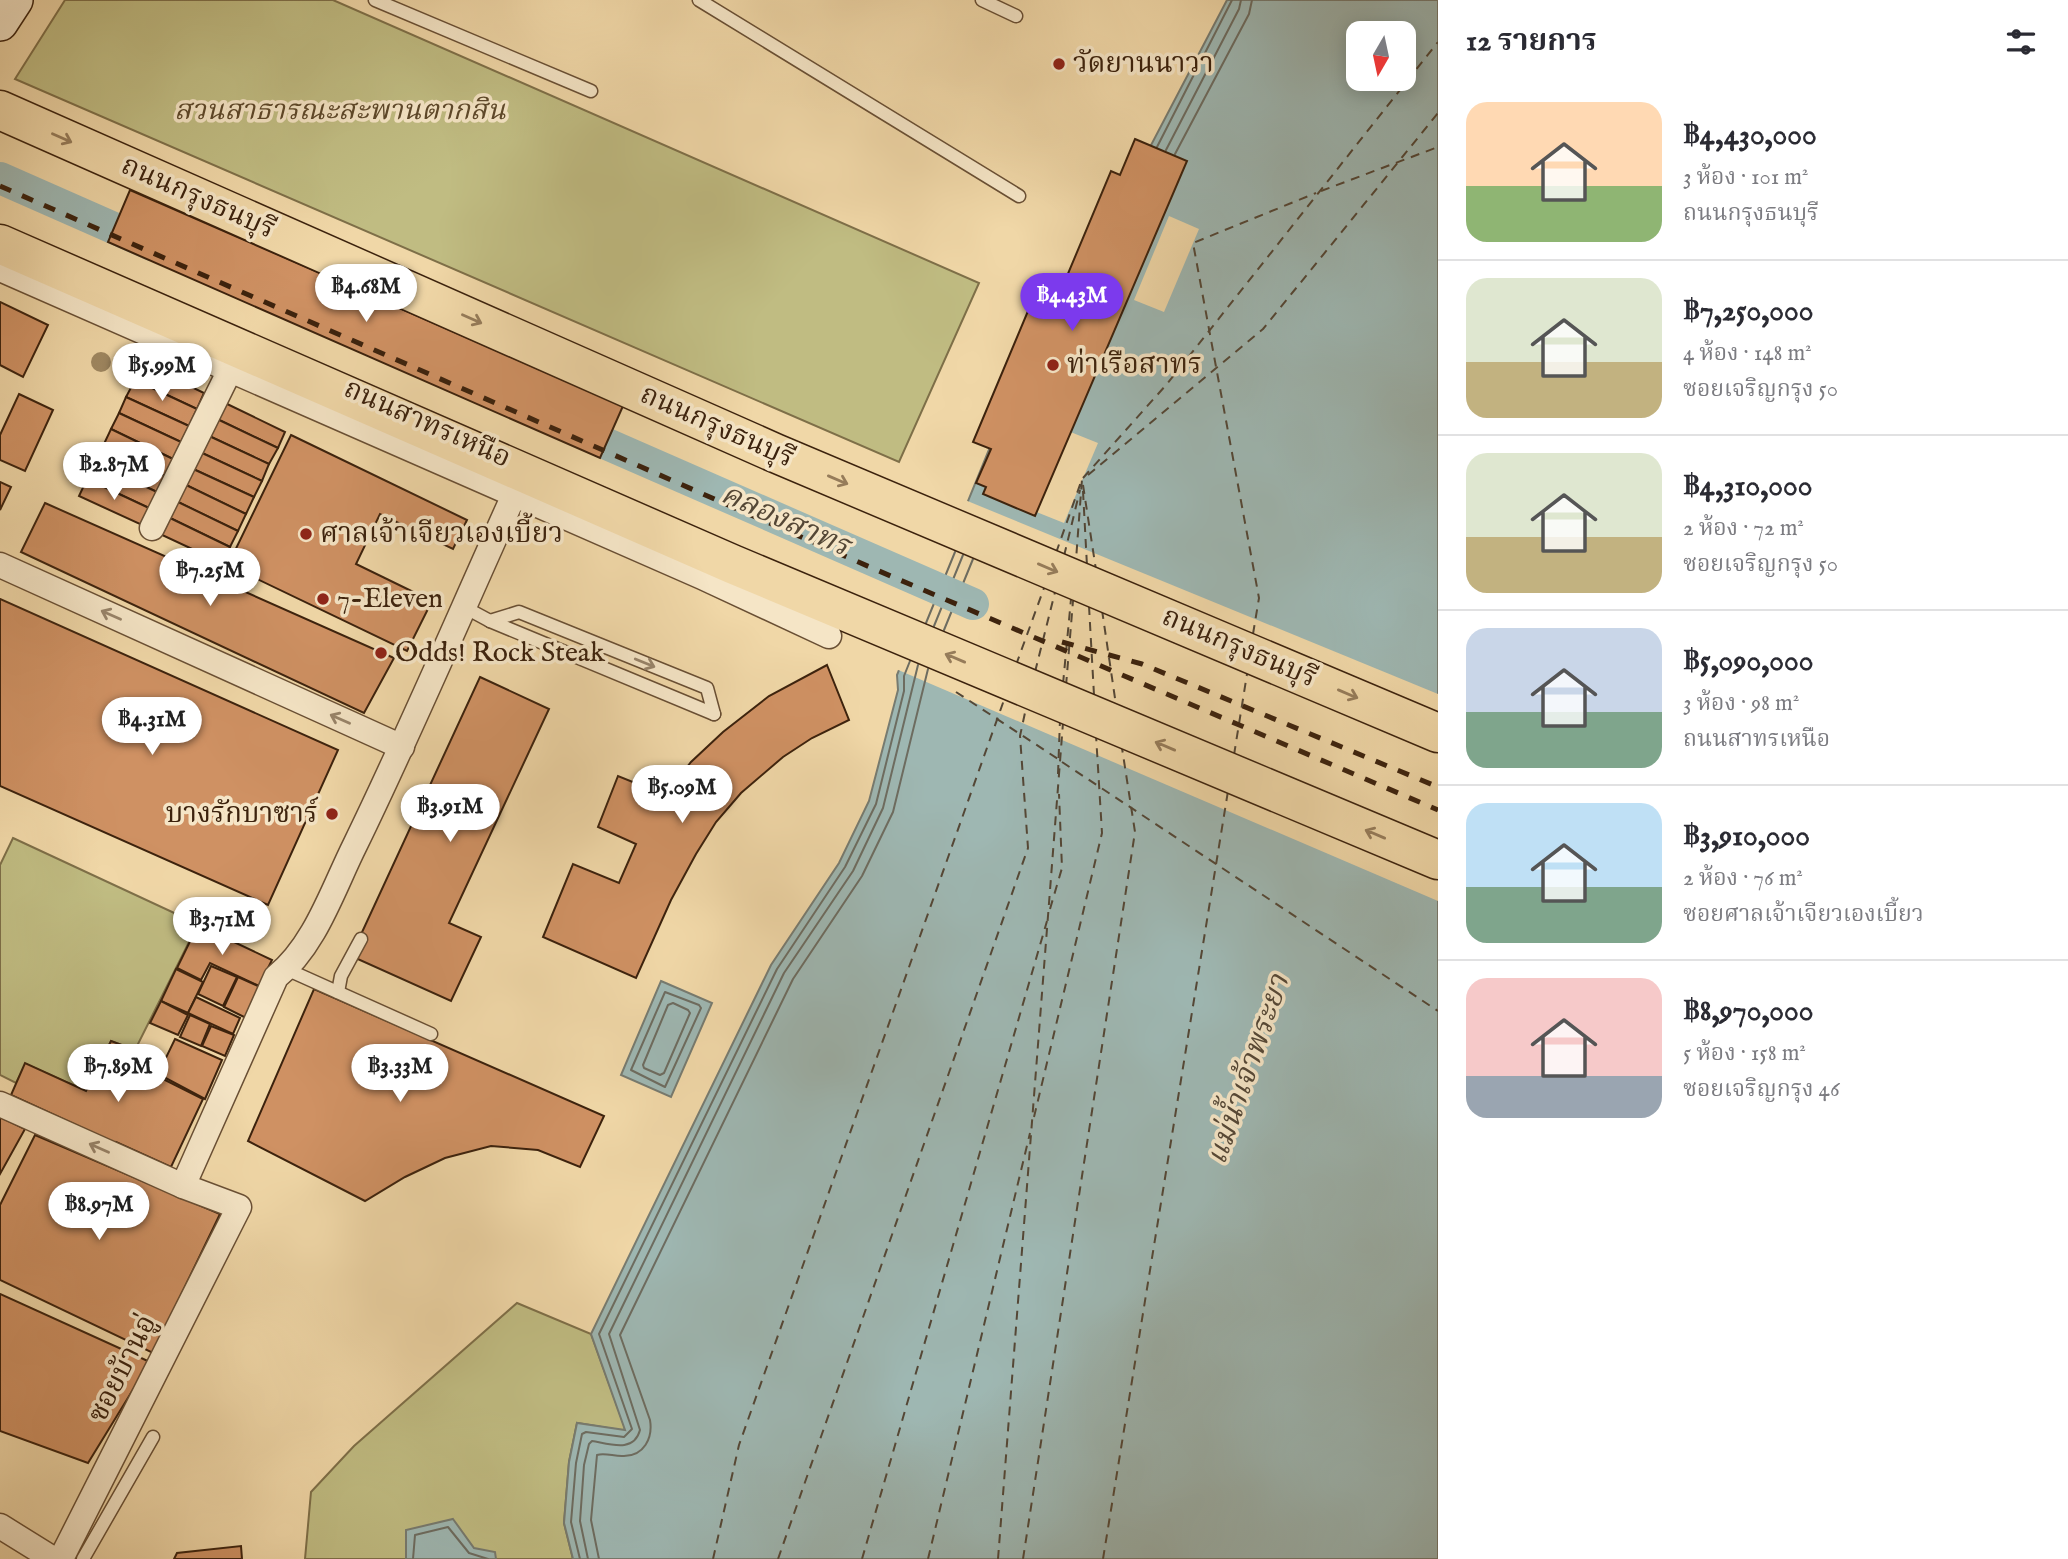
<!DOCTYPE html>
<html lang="th">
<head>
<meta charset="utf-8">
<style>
	body { margin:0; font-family:"IM FELL English","Noto Serif Thai",serif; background:#f2f2f3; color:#2b2b33; height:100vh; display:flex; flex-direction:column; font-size:26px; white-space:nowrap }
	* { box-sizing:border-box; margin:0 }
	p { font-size:23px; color:#7c7c81 }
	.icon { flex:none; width:38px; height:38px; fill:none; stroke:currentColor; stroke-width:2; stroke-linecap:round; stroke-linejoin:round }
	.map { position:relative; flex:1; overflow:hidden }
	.drawer { display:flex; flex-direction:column; background:#fff; width:630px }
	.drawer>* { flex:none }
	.needle { width:46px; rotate:189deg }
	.tools { position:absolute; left:1346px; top:21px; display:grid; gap:14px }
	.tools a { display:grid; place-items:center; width:70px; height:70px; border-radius:14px; background:#fff; box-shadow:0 4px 18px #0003; font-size:35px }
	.price { position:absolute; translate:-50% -60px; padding:0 16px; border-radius:24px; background:#fff; color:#222; font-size:23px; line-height:46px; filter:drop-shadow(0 2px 4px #0008) }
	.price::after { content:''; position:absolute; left:50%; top:42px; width:21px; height:16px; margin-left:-10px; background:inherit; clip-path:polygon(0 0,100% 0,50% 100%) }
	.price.on { background:#7c3aed; color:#fff }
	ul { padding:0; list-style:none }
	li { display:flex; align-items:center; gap:21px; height:175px; padding:0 28px }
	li+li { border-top:2px solid #e1e1e2 }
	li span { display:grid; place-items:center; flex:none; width:196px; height:140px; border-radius:21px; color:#555 }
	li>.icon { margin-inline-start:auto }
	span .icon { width:84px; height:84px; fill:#fffc; stroke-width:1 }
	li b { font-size:30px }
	h2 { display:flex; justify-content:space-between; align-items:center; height:84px; padding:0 28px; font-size:30px }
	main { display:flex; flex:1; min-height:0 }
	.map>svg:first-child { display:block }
</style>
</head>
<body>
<main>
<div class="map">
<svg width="1438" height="1559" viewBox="0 0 1438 1559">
	<rect width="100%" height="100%" fill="#f0d7a7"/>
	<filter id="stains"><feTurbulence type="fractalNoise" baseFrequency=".00286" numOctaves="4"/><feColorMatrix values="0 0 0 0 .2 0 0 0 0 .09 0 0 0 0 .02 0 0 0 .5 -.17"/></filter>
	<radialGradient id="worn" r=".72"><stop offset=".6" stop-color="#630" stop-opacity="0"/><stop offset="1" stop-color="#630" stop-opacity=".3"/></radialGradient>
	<g fill="#c0bc82" stroke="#7e6f48" stroke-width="2">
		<polygon points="65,0 333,0 979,283 899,462 15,79"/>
		<polygon points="13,838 198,924 135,1050 111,1041 86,1091 26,1064 16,1083 0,1075 0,865"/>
		<polygon points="517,1303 591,1334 626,1431 577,1423 569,1462 564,1523 573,1559 305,1559 311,1492 354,1446"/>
	</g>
	<g fill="#9eb7b2" stroke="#777b70" stroke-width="2" fill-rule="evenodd">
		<path d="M1227,0H1438V1559H573L564,1523L569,1462L577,1423L625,1430L591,1334L771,965L839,863L869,801L898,690L897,675L997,430L1071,298ZM1358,33H1404V79H1358Z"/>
		<polygon points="661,981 712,1003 671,1097 621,1075"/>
		<polygon points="453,1519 474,1548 495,1552 496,1559 406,1559 406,1530"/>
	</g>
	<g fill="#f0d7a7">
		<polygon points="1169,216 1199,229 1164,312 1134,300"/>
		<polygon points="1068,431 1098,443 1064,523 1034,511"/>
		<polygon points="965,500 1438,694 1438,901 896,669"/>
	</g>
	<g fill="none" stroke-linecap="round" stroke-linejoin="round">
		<g stroke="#6d6c60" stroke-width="2">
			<polyline points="1157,147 1232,0"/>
			<polyline points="1166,150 1239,9 1241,0"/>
			<polyline points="1175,154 1249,14 1252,0"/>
			<polyline points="926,623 955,552"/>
			<polyline points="934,626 963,555"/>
			<polyline points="944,630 973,559"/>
			<polygon points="665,992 699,1005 701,1008 665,1087 631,1070"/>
			<polygon points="673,1003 688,1010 690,1013 664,1073 660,1075 644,1068 643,1065 668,1005"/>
			<polyline points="413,1559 415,1535 448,1527 469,1553 488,1559"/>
			<polyline points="580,1559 571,1522 576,1463 582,1434 586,1432 624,1437 632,1429 599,1334 777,969 845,867 876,804 904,691 904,676 910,661"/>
			<path d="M588,1559L580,1521L584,1465L589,1444L592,1441C610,1444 634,1453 640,1430L609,1334L784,973L853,871L883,808L918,665"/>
			<path d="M599,1559L591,1520L597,1455C605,1452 615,1457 624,1456C644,1456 653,1438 650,1420L620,1335L793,979L862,876L893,812L928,669"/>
		</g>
		<g stroke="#9eb7b2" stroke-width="32">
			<polyline points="0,178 152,245"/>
			<polyline points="568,427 973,604"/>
		</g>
		<g stroke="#544736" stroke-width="2" stroke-dasharray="9 7" stroke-linecap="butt">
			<polyline points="1321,191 1438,147"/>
			<polyline points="1088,475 1263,329 1438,113"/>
			<polyline points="1083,478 1167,384 1438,42"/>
			<polyline points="1083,485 1096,570"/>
			<polyline points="1083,491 1087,566"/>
			<polyline points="1056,553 1082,479 1076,560"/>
			<polyline points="1064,556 1080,490"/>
			<polyline points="1089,606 1094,695"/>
			<polyline points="1102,610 1116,705"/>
			<polyline points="1253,634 1259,598 1193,243 1316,193"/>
			<polyline points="1016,665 1044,588"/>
			<polyline points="1035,672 1055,592"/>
			<polyline points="1063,684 1071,599"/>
			<polyline points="1066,686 1073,601"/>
			<polyline points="956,692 1058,759"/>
			<polyline points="1234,755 1247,674"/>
			<polyline points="1062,762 1438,1011"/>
			<polyline points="1058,774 1060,720"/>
			<polyline points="1050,909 1062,868 1059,794"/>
			<polyline points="1034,1117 1102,833 1096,735"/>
			<polyline points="713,1559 739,1445 1004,700"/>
			<polyline points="778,1559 1028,848 1020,736 1026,708"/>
			<polyline points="862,1559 1047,921"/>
			<polyline points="928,1559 1030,1133"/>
			<polyline points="998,1559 1063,723"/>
			<polyline points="1023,1559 1135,832 1122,748"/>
			<polyline points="1103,1559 1228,791"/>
		</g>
	</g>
	<g fill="#cf9163" stroke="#3c220d" stroke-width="2">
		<polygon points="1135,139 1187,161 1035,516 983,494 986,487 976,483 991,449 973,442 1041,280 1062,288 1111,171 1120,175"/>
		<polygon points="130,190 623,406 600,458 108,242"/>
		<polygon points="0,302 48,325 23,377 0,365"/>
		<polygon points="142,363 204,393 197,409 135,380"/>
		<polygon points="135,380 197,409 189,426 126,397"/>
		<polygon points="19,394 53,410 25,471 0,460 0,435"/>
		<polygon points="126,397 189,426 181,442 119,413"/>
		<polygon points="223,402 285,432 278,448 215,418"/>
		<polygon points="119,413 181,442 173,459 111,429"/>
		<polygon points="215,418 278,448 269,464 207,435"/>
		<polygon points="111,429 173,459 165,476 103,446"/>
		<polygon points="207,435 269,464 262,481 200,452"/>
		<polygon points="291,435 467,520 453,549 380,514 356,564 432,601 407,651 228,565"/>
		<polygon points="103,446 165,476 157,492 95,463"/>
		<polygon points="200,452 262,481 254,497 191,468"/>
		<polygon points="95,463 157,492 149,508 87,479"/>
		<polygon points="191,468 254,497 246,514 184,484"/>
		<polygon points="87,479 149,508 142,525 79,496"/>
		<polygon points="0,482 11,487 0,510"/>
		<polygon points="184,484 246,514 238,531 176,501"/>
		<polygon points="176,501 238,531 230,547 168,517"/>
		<polygon points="45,503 394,658 364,713 21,552"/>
		<polygon points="168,517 230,547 222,563 160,534"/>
		<polygon points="0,599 338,750 268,905 0,786"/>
		<polygon points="827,665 849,720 812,738 783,757 741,793 716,822 696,854 671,900 636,978 543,937 573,864 619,883 636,844 598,827 618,776 665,795 691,762 723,732 769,696"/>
		<polygon points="480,677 549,709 449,923 481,937 451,1001 351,956"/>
		<polygon points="198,925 272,960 259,986 210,963 201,980 177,968"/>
		<polygon points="211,966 237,977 223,1006 198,994"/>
		<polygon points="176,969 203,982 188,1013 161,1001"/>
		<polygon points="238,977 260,987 246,1018 224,1007"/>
		<polygon points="314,989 604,1116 580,1167 538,1150 491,1146 445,1158 405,1177 365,1201 248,1141"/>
		<polygon points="196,997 240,1018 233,1034 188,1013"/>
		<polygon points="161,1001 188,1015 178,1035 150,1023"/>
		<polygon points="190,1015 210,1024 201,1046 180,1037"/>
		<polygon points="211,1026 234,1035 225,1056 202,1046"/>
		<polygon points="175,1039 222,1060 205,1099 158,1074"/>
		<polygon points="111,1041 135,1050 132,1054 152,1064 149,1072 203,1099 171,1167 116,1142 113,1145 91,1132 11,1095 25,1063 86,1091"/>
		<polygon points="0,1117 25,1129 0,1174"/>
		<polygon points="35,1135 220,1214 153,1353 0,1280 0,1205"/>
		<polygon points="0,1294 150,1362 88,1463 0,1431"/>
		<polygon points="241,1546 242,1559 174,1559 177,1553"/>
	</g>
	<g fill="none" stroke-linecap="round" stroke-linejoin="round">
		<defs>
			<g id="lane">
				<polyline points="375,0 591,91"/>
				<polyline points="699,0 1019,196"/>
				<polyline points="982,0 1016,16"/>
				<polyline points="464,607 490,621 714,714"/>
				<polyline points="490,621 519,612 707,688 714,714"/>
				<polyline points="286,969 431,1034"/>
				<polyline points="338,992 341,976 361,939"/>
				<polyline points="83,1559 153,1437"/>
			</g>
			<g id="street">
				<polyline points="0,269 702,577 829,636"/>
				<polyline points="152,528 230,370"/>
				<polyline points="0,565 402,747"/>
				<polyline points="0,1104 183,1186 239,1207 61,1559"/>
				<path d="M183,1186L276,977C315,946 333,889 355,845C411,730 461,612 514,495"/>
				<polyline points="0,1526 53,1559"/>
			</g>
			<polyline id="secondary" points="0,23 15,0"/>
			<g id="primary">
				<polyline points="0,110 775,453 1438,733"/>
				<polyline points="0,244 732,564 1438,860"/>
			</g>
		</defs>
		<use href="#lane" stroke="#694f34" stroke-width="15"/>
		<use href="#street" stroke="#694f34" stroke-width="27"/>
		<use href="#secondary" stroke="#3c220d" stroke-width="38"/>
		<use href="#primary" stroke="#3c220d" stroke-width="41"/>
		<use href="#lane" stroke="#f5e5c6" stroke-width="12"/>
		<use href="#street" stroke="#f5e5c6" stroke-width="24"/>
		<use href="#secondary" stroke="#f5e5c6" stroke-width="35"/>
		<use href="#primary" stroke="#f0d7a7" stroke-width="38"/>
		<g stroke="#3c220d" stroke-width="5" stroke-dasharray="12 12" stroke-linecap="butt">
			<polyline points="0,186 872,568 1438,810"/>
			<polyline points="1062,642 1142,664 1438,787"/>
		</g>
	</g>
	<circle fill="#9f8862" cx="101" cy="362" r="10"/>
	<defs><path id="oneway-shaft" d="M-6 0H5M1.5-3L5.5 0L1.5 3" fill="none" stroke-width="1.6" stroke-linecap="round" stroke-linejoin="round" transform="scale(1.75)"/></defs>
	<g stroke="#967c5a">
		<use href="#oneway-shaft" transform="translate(62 138) rotate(24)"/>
		<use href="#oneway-shaft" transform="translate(472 319) rotate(24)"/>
		<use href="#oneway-shaft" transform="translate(838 480) rotate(23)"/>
		<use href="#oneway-shaft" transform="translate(1048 568) rotate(23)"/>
		<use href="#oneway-shaft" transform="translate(955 658) rotate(-157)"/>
		<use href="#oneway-shaft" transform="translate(1348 694) rotate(23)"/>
		<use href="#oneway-shaft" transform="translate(1165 746) rotate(-157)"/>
		<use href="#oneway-shaft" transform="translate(1375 834) rotate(-157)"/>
	</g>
	<g stroke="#98846a">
		<use href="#oneway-shaft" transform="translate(111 615) rotate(-156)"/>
		<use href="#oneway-shaft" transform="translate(645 663) rotate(22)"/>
		<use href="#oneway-shaft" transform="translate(340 719) rotate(-156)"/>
		<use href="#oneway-shaft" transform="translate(99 1148) rotate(-156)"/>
	</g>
	<g fill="#8f2418" stroke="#f5e5c6" stroke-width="2.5">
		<circle cx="1059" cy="64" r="7"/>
		<circle cx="1053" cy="365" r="7"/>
		<circle cx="306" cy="534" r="7"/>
		<circle cx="323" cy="599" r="7"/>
		<circle cx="381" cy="653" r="7"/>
		<circle cx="332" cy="814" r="7"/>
	</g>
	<g text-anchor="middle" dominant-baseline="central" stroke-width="7" stroke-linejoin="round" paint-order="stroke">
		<g font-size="28" fill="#3c220d" stroke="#f5e5c6" text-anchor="start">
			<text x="1073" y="64">วัดยานนาวา</text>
			<text x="1067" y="365">ท่าเรือสาทร</text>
			<text x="320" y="534">ศาลเจ้าเจียวเองเบี้ยว</text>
			<text x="337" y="599">7-Eleven</text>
			<text x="395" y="653">Odds! Rock Steak</text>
			<text x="318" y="814" text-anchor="end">บางรักบาซาร์</text>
		</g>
		<g font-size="28" font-style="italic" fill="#5d482a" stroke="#f5e5c6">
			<text x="340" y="111">สวนสาธารณะสะพานตากสิน</text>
		</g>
		<g font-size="28" fill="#3c220d" stroke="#f5e5c6">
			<text transform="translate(198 198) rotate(24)">ถนนกรุงธนบุรี</text>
			<text transform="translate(427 424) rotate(24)">ถนนสาทรเหนือ</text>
			<text transform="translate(717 427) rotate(24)">ถนนกรุงธนบุรี</text>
			<text transform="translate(1239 648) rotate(23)">ถนนกรุงธนบุรี</text>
			<text transform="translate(123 1369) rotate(-63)">ซอยบ้านอู่</text>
		</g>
		<g font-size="30" font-style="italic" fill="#544736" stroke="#f5e5c6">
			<text transform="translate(785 521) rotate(24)">คลองสาทร</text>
			<text transform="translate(1249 1070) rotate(-71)">แม่น้ำเจ้าพระยา</text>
		</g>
	</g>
	<rect width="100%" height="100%" filter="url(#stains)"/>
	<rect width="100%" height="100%" fill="url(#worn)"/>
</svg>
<div class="tools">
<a><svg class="needle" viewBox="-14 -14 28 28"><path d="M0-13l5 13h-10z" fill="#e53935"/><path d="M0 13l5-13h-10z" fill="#7c7c81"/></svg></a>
</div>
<b class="price" style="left:366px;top:324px">฿4.68M</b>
<b class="price on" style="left:1072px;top:333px">฿4.43M</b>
<b class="price" style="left:162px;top:403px">฿5.99M</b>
<b class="price" style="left:114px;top:502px">฿2.87M</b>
<b class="price" style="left:210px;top:608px">฿7.25M</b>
<b class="price" style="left:152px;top:757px">฿4.31M</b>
<b class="price" style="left:682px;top:825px">฿5.09M</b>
<b class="price" style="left:450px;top:844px">฿3.91M</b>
<b class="price" style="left:222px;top:957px">฿3.71M</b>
<b class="price" style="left:118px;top:1104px">฿7.89M</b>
<b class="price" style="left:400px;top:1104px">฿3.33M</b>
<b class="price" style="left:99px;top:1242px">฿8.97M</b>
</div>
<section class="drawer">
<h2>12 รายการ<svg class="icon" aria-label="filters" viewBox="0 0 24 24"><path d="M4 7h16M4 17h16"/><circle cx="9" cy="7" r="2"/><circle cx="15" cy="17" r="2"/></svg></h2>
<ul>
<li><span style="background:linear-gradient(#ffd9b3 60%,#8fb573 0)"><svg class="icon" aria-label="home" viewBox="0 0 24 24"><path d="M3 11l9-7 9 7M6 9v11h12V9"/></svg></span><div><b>฿4,430,000</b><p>3 ห้อง · 101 m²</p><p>ถนนกรุงธนบุรี</p></div></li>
<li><span style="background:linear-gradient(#dfe7d0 60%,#c2b280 0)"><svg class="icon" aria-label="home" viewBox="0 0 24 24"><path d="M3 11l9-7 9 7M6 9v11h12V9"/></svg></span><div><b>฿7,250,000</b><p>4 ห้อง · 148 m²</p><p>ซอยเจริญกรุง 50</p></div></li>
<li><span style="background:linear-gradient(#dfe7d0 60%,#c2b280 0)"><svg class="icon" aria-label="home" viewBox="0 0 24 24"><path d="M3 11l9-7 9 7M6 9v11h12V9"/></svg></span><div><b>฿4,310,000</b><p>2 ห้อง · 72 m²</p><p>ซอยเจริญกรุง 50</p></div></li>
<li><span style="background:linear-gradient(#c9d6e8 60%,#7fa58c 0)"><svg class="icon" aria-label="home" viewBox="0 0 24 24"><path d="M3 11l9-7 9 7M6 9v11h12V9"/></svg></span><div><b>฿5,090,000</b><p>3 ห้อง · 98 m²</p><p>ถนนสาทรเหนือ</p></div></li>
<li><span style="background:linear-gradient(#bfe0f5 60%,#7fa58c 0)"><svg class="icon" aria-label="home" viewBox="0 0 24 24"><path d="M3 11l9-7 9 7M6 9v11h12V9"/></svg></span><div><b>฿3,910,000</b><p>2 ห้อง · 76 m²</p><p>ซอยศาลเจ้าเจียวเองเบี้ยว</p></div></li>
<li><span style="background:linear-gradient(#f6c9c9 70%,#9aa5b1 0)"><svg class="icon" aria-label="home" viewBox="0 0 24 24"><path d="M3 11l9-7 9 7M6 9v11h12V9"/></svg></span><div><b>฿8,970,000</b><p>5 ห้อง · 158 m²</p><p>ซอยเจริญกรุง 46</p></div></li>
</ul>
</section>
</main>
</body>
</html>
